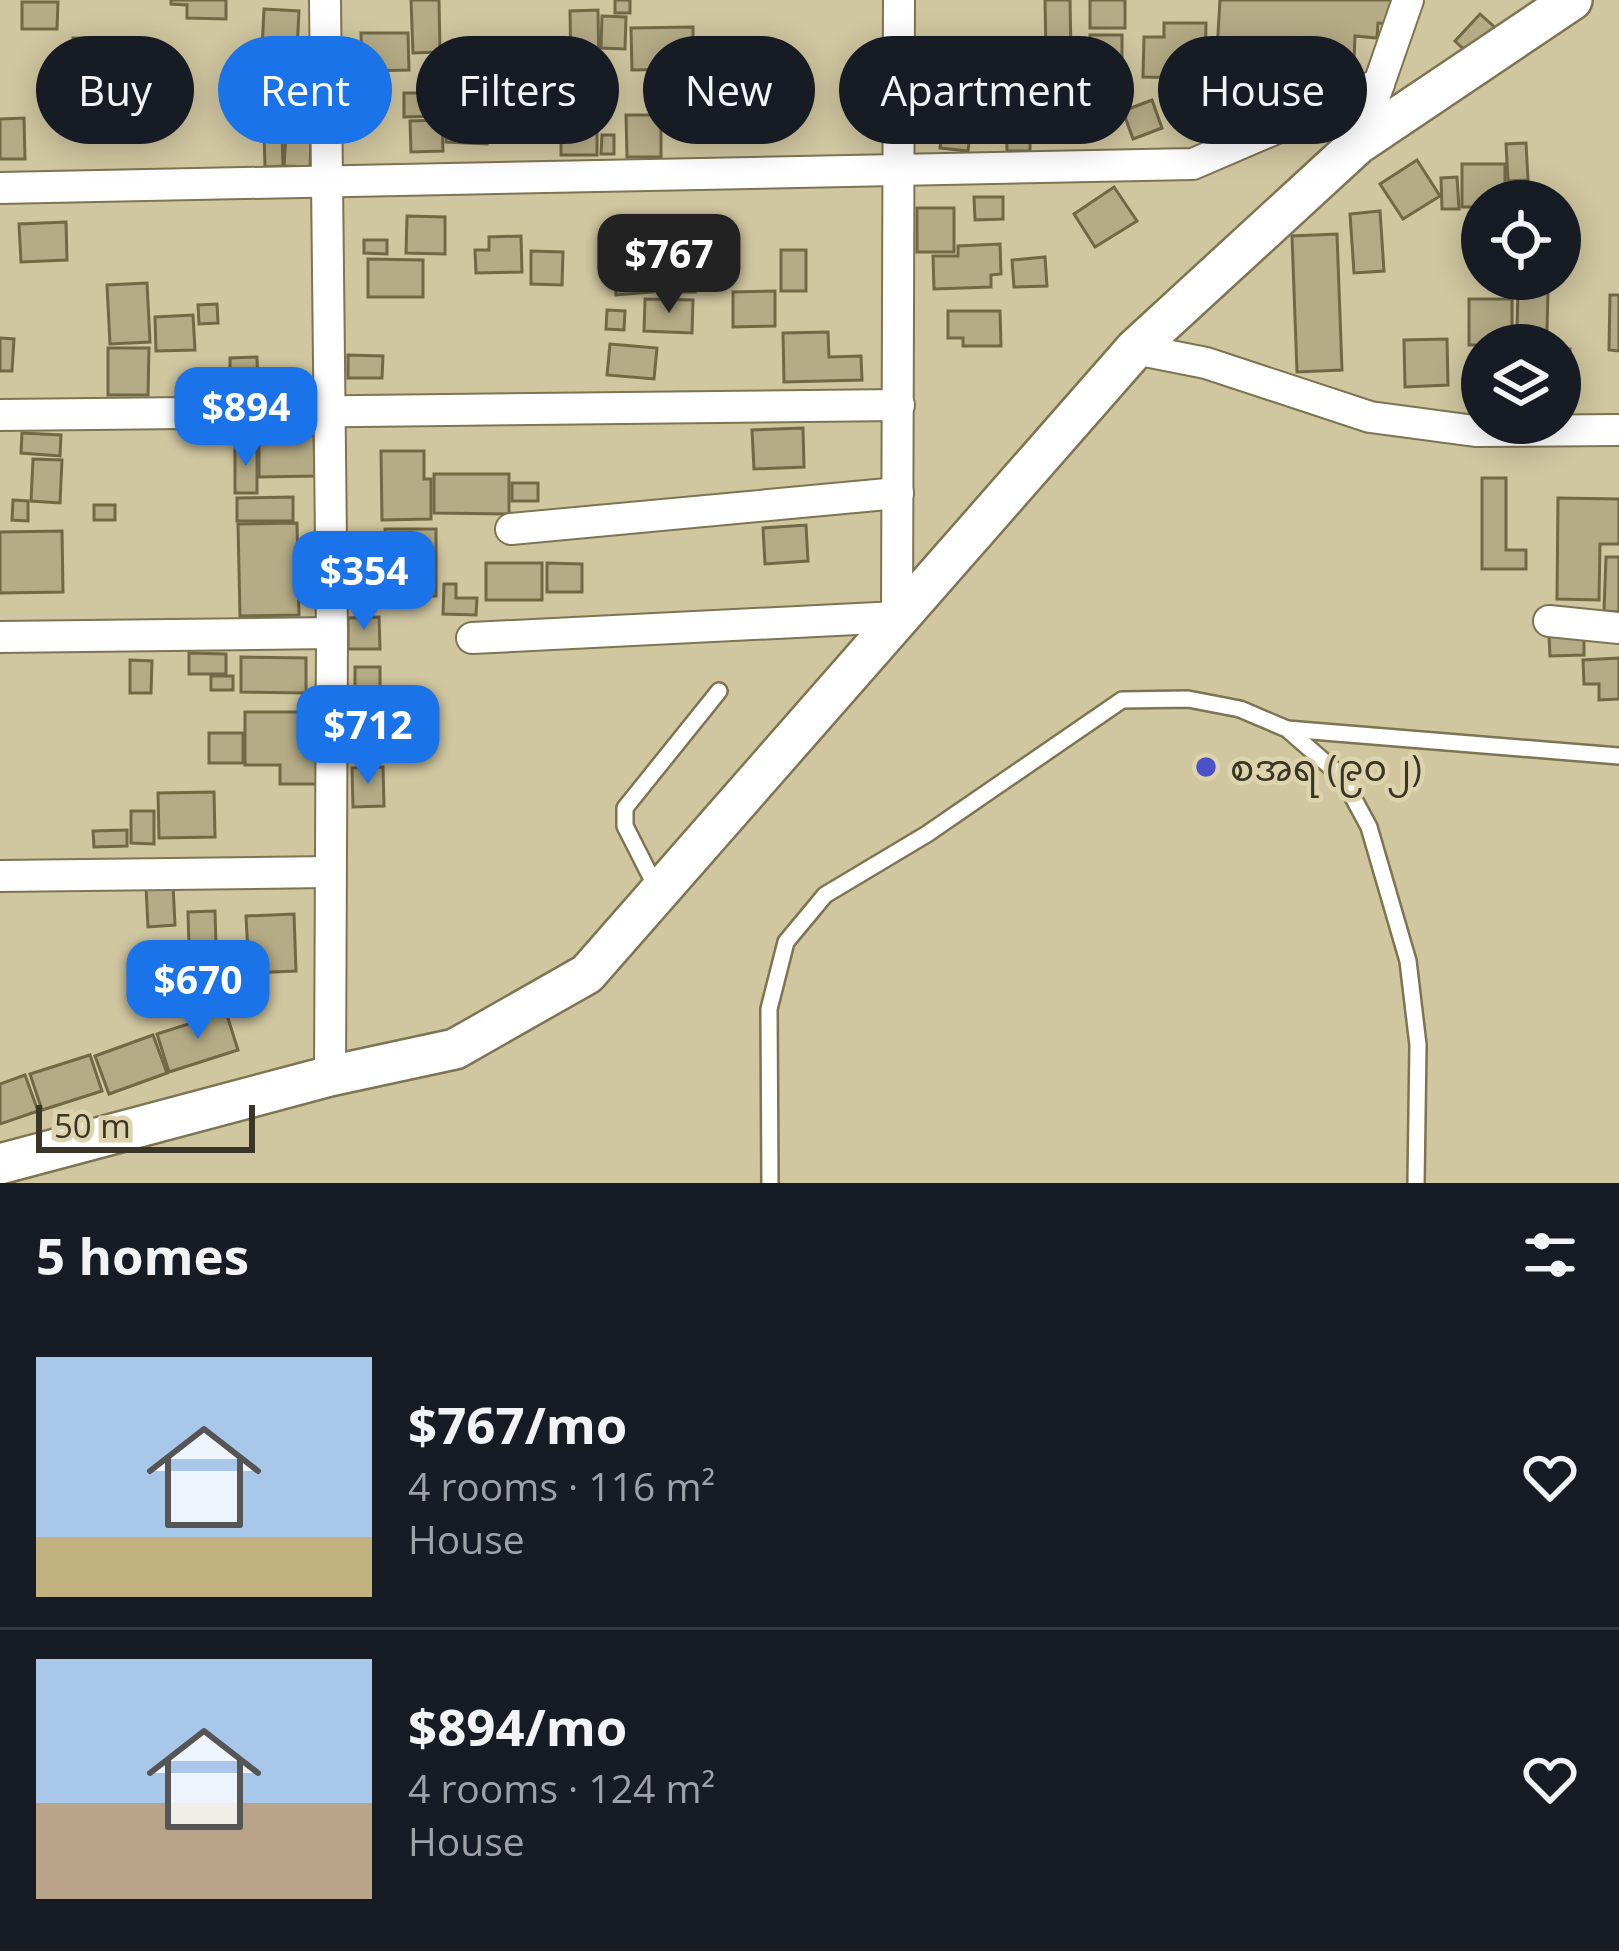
<!DOCTYPE html>
<html lang="en">
<head>
<meta charset="utf-8">
<style>
	body { margin:0; font-family:"Open Sans","Noto Sans Myanmar",sans-serif; background:#242831; color:#f1f3f6; height:100vh; display:flex; flex-direction:column; font-size:45px; white-space:nowrap }
	* { box-sizing:border-box; margin:0 }
	p { font-size:39px; color:#9ea1a6 }
	.icon { flex:none; width:66px; height:66px; fill:none; stroke:currentColor; stroke-width:2; stroke-linecap:round; stroke-linejoin:round }
	.map { position:relative; height:1183px; overflow:hidden }
	.drawer { display:flex; flex-direction:column; background:#171b24; flex:1 }
	.drawer>* { flex:none }
	.banner { position:absolute; left:36px; top:36px; width:1548px; height:108px; display:flex; gap:24px }
	.controls { position:absolute; left:1461px; top:180px; display:grid; gap:24px }
	.controls a { display:grid; place-items:center; width:120px; height:120px; border-radius:50%; background:#171b24; box-shadow:0 6px 30px #0003; font-size:60px }
	.scale { position:absolute; left:36px; bottom:30px; width:219px; box-sizing:border-box; padding-left:12px; border:6px solid #3a3627; border-top:0; font-size:33px; line-height:42px; white-space:nowrap; color:#3a3627; -webkit-text-stroke:9px #ddd3ad; paint-order:stroke }
	.price { position:absolute; translate:-50% -102px; padding:0 27px; border-radius:24px; background:#1a73e8; color:#fff; font-size:39px; line-height:78px; filter:drop-shadow(0 3px 6px #0008) }
	.price::after { content:''; position:absolute; left:50%; top:72px; width:36px; height:27px; margin-left:-18px; background:inherit; clip-path:polygon(0 0,100% 0,50% 100%) }
	.price.selected { background:#222; color:#fff }
	ul { padding:0; list-style:none }
	li { display:flex; align-items:center; gap:36px; height:300px; padding:0 36px }
	li+li { border-top:3px solid #363941 }
	li span { display:grid; place-items:center; flex:none; width:336px; height:240px; border-radius:0px; color:#555 }
	li>.icon { margin-inline-start:auto }
	span .icon { width:144px; height:144px; fill:#fffc; stroke-width:1 }
	li b { font-size:51px }
	h2 { display:flex; justify-content:space-between; align-items:center; height:144px; padding:0 36px; font-size:51px }
	.chip { padding:0 42px; border-radius:54px; background:#171b24; box-shadow:0 6px 30px #0003; font-size:42px; line-height:108px }
	.chip.selected { background:#1a73e8; color:#fff }
	.map>svg:first-child { display:block }
</style>
</head>
<body>
<div class="map">
<svg width="1619" height="1183" viewBox="0 0 1619 1183">
	<rect width="100%" height="100%" fill="#d0c6a0"/>
	<g fill="#b5ab86" stroke="#716846" stroke-width="3">
		<polygon points="171,0 226,0 226,19 187,18 187,5 171,4"/>
		<polygon points="411,0 439,0 440,52 413,53"/>
		<rect x="615" y="0" width="15" height="13"/>
		<polygon points="1045,0 1070,0 1071,55 1046,55"/>
		<rect x="1090" y="0" width="35" height="28"/>
		<polygon points="1220,0 1398,0 1396,24 1378,23 1377,38 1355,36 1354,61 1217,51"/>
		<polygon points="22,2 58,2 57,29 22,29"/>
		<polygon points="264,9 299,11 297,51 262,49"/>
		<polygon points="598,10 599,74 571,74 570,11"/>
		<polygon points="1480,14 1499,31 1474,59 1455,41"/>
		<polygon points="602,16 626,17 625,49 601,48"/>
		<polygon points="1164,23 1206,23 1205,78 1143,77 1144,37 1164,37"/>
		<polygon points="693,27 693,69 632,70 631,28"/>
		<polygon points="361,33 408,33 409,70 362,71"/>
		<rect x="1090" y="35" width="32" height="22"/>
		<rect x="73" y="38" width="28" height="27"/>
		<rect x="108" y="40" width="33" height="26"/>
		<polygon points="511,52 512,72 474,73 473,53"/>
		<polygon points="1207,53 1224,54 1222,81 1205,80"/>
		<polygon points="1252,59 1281,59 1281,83 1251,83"/>
		<polygon points="1286,60 1326,62 1325,89 1285,88"/>
		<rect x="561" y="77" width="31" height="22"/>
		<polygon points="226,78 253,78 252,106 226,106"/>
		<polygon points="1048,81 1085,82 1085,116 1047,116"/>
		<polygon points="1206,87 1247,89 1247,107 1205,105"/>
		<polygon points="404,93 438,93 439,116 404,117"/>
		<polygon points="448,95 489,97 487,144 446,142"/>
		<polygon points="1152,100 1162,128 1133,139 1123,111"/>
		<rect x="561" y="111" width="36" height="44"/>
		<polygon points="945,112 972,116 968,151 940,148"/>
		<polygon points="1006,113 1030,113 1030,151 1007,151"/>
		<polygon points="626,115 661,115 661,157 627,157"/>
		<polygon points="24,118 25,159 0,159 0,119"/>
		<polygon points="442,120 443,151 411,152 410,121"/>
		<polygon points="264,133 282,133 283,166 265,167"/>
		<polygon points="602,135 614,135 614,154 601,154"/>
		<polygon points="286,136 311,137 310,167 284,166"/>
		<polygon points="1526,143 1528,180 1508,181 1506,144"/>
		<polygon points="1417,160 1440,196 1403,219 1380,184"/>
		<polygon points="1462,164 1505,164 1505,201 1482,201 1482,207 1462,207"/>
		<polygon points="1457,177 1459,209 1442,209 1441,178"/>
		<rect x="1508" y="184" width="24" height="17"/>
		<polygon points="1114,187 1137,221 1095,247 1074,214"/>
		<polygon points="974,197 1003,197 1003,219 975,220"/>
		<rect x="917" y="208" width="37" height="44"/>
		<polygon points="1380,211 1384,271 1354,273 1350,214"/>
		<polygon points="407,216 445,217 445,254 406,253"/>
		<polygon points="66,222 67,260 21,262 19,224"/>
		<polygon points="1337,234 1342,370 1297,372 1292,236"/>
		<polygon points="521,236 522,272 476,273 475,250 489,250 489,237"/>
		<polygon points="639,239 640,263 610,264 609,240"/>
		<polygon points="364,240 387,240 387,254 364,253"/>
		<polygon points="1000,244 1001,274 991,275 991,287 934,289 933,256 958,256 958,246"/>
		<polygon points="658,245 694,245 695,292 659,292"/>
		<rect x="781" y="250" width="25" height="41"/>
		<polygon points="531,251 563,252 562,285 531,284"/>
		<polygon points="1045,257 1047,286 1014,287 1012,260"/>
		<polygon points="368,259 423,260 423,297 368,297"/>
		<polygon points="651,268 653,292 616,295 614,271"/>
		<polygon points="147,283 150,342 110,344 107,285"/>
		<polygon points="1518,289 1548,289 1547,331 1517,331"/>
		<polygon points="775,291 775,326 733,327 733,292"/>
		<polygon points="1610,295 1619,295 1619,351 1609,350"/>
		<polygon points="645,299 693,300 692,333 644,331"/>
		<rect x="1469" y="299" width="43" height="46"/>
		<polygon points="217,304 218,323 199,324 198,305"/>
		<polygon points="607,310 625,311 624,330 606,329"/>
		<polygon points="948,311 1000,311 1001,346 963,346 963,338 948,338"/>
		<polygon points="193,315 195,350 156,351 155,317"/>
		<polygon points="828,332 829,357 861,356 862,380 784,382 783,333"/>
		<polygon points="0,338 14,339 12,371 0,371"/>
		<polygon points="1447,339 1448,385 1405,387 1404,340"/>
		<polygon points="610,344 657,348 654,379 607,375"/>
		<polygon points="108,348 149,348 148,395 108,395"/>
		<polygon points="1560,349 1570,349 1572,392 1560,393"/>
		<polygon points="348,355 383,356 382,378 348,378"/>
		<polygon points="257,357 258,392 230,392 230,358"/>
		<polygon points="256,427 257,443 238,443 237,428"/>
		<polygon points="803,428 804,467 754,469 752,430"/>
		<polygon points="22,433 61,435 60,456 21,453"/>
		<polygon points="314,435 315,476 259,477 259,436"/>
		<rect x="235" y="445" width="22" height="48"/>
		<polygon points="381,451 424,451 424,479 431,479 431,519 382,520"/>
		<polygon points="33,459 62,460 60,503 31,501"/>
		<polygon points="434,474 509,474 509,514 434,513"/>
		<polygon points="1482,478 1506,478 1506,550 1526,550 1526,569 1482,569"/>
		<rect x="512" y="483" width="26" height="18"/>
		<polygon points="293,497 293,521 237,521 237,498"/>
		<polygon points="1558,498 1619,499 1619,544 1600,544 1599,600 1557,599"/>
		<polygon points="13,500 28,501 28,521 12,520"/>
		<rect x="94" y="505" width="21" height="15"/>
		<polygon points="297,523 299,615 240,616 238,524"/>
		<polygon points="806,525 808,561 765,564 763,528"/>
		<rect x="385" y="529" width="51" height="67"/>
		<polygon points="62,531 63,592 0,593 0,532"/>
		<polygon points="353,540 379,541 377,571 352,570"/>
		<polygon points="1606,557 1619,557 1619,612 1604,611"/>
		<rect x="486" y="563" width="56" height="37"/>
		<polygon points="547,563 582,564 582,592 547,592"/>
		<polygon points="444,584 456,584 456,598 477,598 476,615 443,614"/>
		<polygon points="379,617 380,649 348,649 348,618"/>
		<polygon points="1584,634 1584,655 1550,656 1549,635"/>
		<polygon points="189,653 226,654 226,674 189,674"/>
		<polygon points="241,657 306,658 306,693 241,692"/>
		<polygon points="1619,658 1619,699 1599,700 1599,684 1584,684 1583,660"/>
		<polygon points="130,660 152,661 151,693 130,693"/>
		<rect x="355" y="667" width="25" height="33"/>
		<rect x="211" y="676" width="22" height="14"/>
		<polygon points="245,712 319,712 320,784 280,784 280,765 245,765"/>
		<polygon points="379,715 380,747 356,748 355,716"/>
		<rect x="209" y="733" width="34" height="30"/>
		<polygon points="383,767 384,806 353,807 352,768"/>
		<polygon points="214,792 215,837 159,838 158,793"/>
		<polygon points="131,811 154,811 154,844 131,843"/>
		<polygon points="127,830 127,846 94,847 93,831"/>
		<polygon points="173,885 175,925 148,927 146,887"/>
		<polygon points="215,911 216,946 189,947 188,912"/>
		<polygon points="294,914 296,971 249,973 246,916"/>
		<polygon points="138,952 173,952 174,980 139,981"/>
		<polygon points="226,1012 238,1050 169,1072 157,1034"/>
		<polygon points="153,1035 167,1073 109,1094 95,1056"/>
		<polygon points="90,1055 102,1091 42,1110 30,1074"/>
		<polygon points="25,1075 38,1111 0,1124 0,1084"/>
	</g>
	<g fill="none" stroke-linecap="round" stroke-linejoin="round">
		<defs>
			<g id="service">
				<polyline points="1287,729 1619,756"/>
				<polyline points="657,889 625,826 625,808 719,691"/>
				<polyline points="770,1183 769,1009 786,942 825,895 927,834 1122,700 1188,699 1240,709 1287,729 1342,777 1369,827 1408,961 1418,1045 1416,1183"/>
			</g>
			<g id="minor">
				<polyline points="325,0 332,633 330,1076"/>
				<polyline points="1358,144 1408,0"/>
				<polyline points="0,188 1193,164 1379,84"/>
				<polyline points="1135,349 1206,363 1370,417 1475,431 1619,430"/>
				<polyline points="0,415 899,405"/>
				<polyline points="511,529 898,493"/>
				<polyline points="1549,621 1619,628"/>
				<polyline points="0,637 332,633"/>
				<polyline points="472,638 897,617 899,0"/>
				<polyline points="0,876 329,872"/>
			</g>
			<polyline id="tertiary" points="0,1164 330,1076 455,1049 587,974 1135,349 1358,144 1572,0"/>
		</defs>
		<use href="#service" stroke="#7d7451" stroke-width="20"/>
		<use href="#minor" stroke="#7d7451" stroke-width="34"/>
		<use href="#tertiary" stroke="#7d7451" stroke-width="44"/>
		<use href="#service" stroke="#fff" stroke-width="15"/>
		<use href="#minor" stroke="#fff" stroke-width="30"/>
		<use href="#tertiary" stroke="#fff" stroke-width="39"/>
	</g>
	<circle fill="#4952c8" stroke="#ddd3ad" stroke-width="4.5" cx="1206" cy="767" r="12"/>
	<g text-anchor="middle" dominant-baseline="central" stroke-width="9" stroke-linejoin="round" paint-order="stroke">
		<g font-size="36" fill="#3a3627" stroke="#ddd3ad" text-anchor="start">
			<text x="1230" y="767">စအရ (၉၀၂)</text>
		</g>
	</g>
</svg>
<div class="controls">
<a><svg class="icon" aria-label="locate" viewBox="0 0 24 24"><circle cx="12" cy="12" r="6"/><path d="M12 2v4M12 18v4M2 12h4M18 12h4"/></svg></a>
<a><svg class="icon" aria-label="layers" viewBox="0 0 24 24"><path d="M12 4l9 5-9 5-9-5zM3 14l9 5 9-5"/></svg></a>
</div>
<div class="scale">50 m</div>
<b class="price selected" style="left:669px;top:316px">$767</b>
<b class="price" style="left:246px;top:469px">$894</b>
<b class="price" style="left:364px;top:633px">$354</b>
<b class="price" style="left:368px;top:787px">$712</b>
<b class="price" style="left:198px;top:1042px">$670</b>
<div class="banner">
<a class="chip">Buy</a>
<a class="chip selected">Rent</a>
<a class="chip">Filters</a>
<a class="chip">New</a>
<a class="chip">Apartment</a>
<a class="chip">House</a>
</div>
</div>
<section class="drawer">
<h2>5 homes<svg class="icon" aria-label="filters" viewBox="0 0 24 24"><path d="M4 7h16M4 17h16"/><circle cx="9" cy="7" r="2"/><circle cx="15" cy="17" r="2"/></svg></h2>
<ul>
<li><span style="background:linear-gradient(#a9c7e8 75%,#c2b280 0)"><svg class="icon" aria-label="home" viewBox="0 0 24 24"><path d="M3 11l9-7 9 7M6 9v11h12V9"/></svg></span><div><b>$767/mo</b><p>4 rooms · 116 m²</p><p>House</p></div><svg class="icon" aria-label="heart" viewBox="0 0 24 24"><path d="M12 20l-8-8c-3-5 5-10 8-4 3-6 11-1 8 4z"/></svg></li>
<li><span style="background:linear-gradient(#a9c7e8 60%,#b9a48a 0)"><svg class="icon" aria-label="home" viewBox="0 0 24 24"><path d="M3 11l9-7 9 7M6 9v11h12V9"/></svg></span><div><b>$894/mo</b><p>4 rooms · 124 m²</p><p>House</p></div><svg class="icon" aria-label="heart" viewBox="0 0 24 24"><path d="M12 20l-8-8c-3-5 5-10 8-4 3-6 11-1 8 4z"/></svg></li>
</ul>
</section>
</body>
</html>
